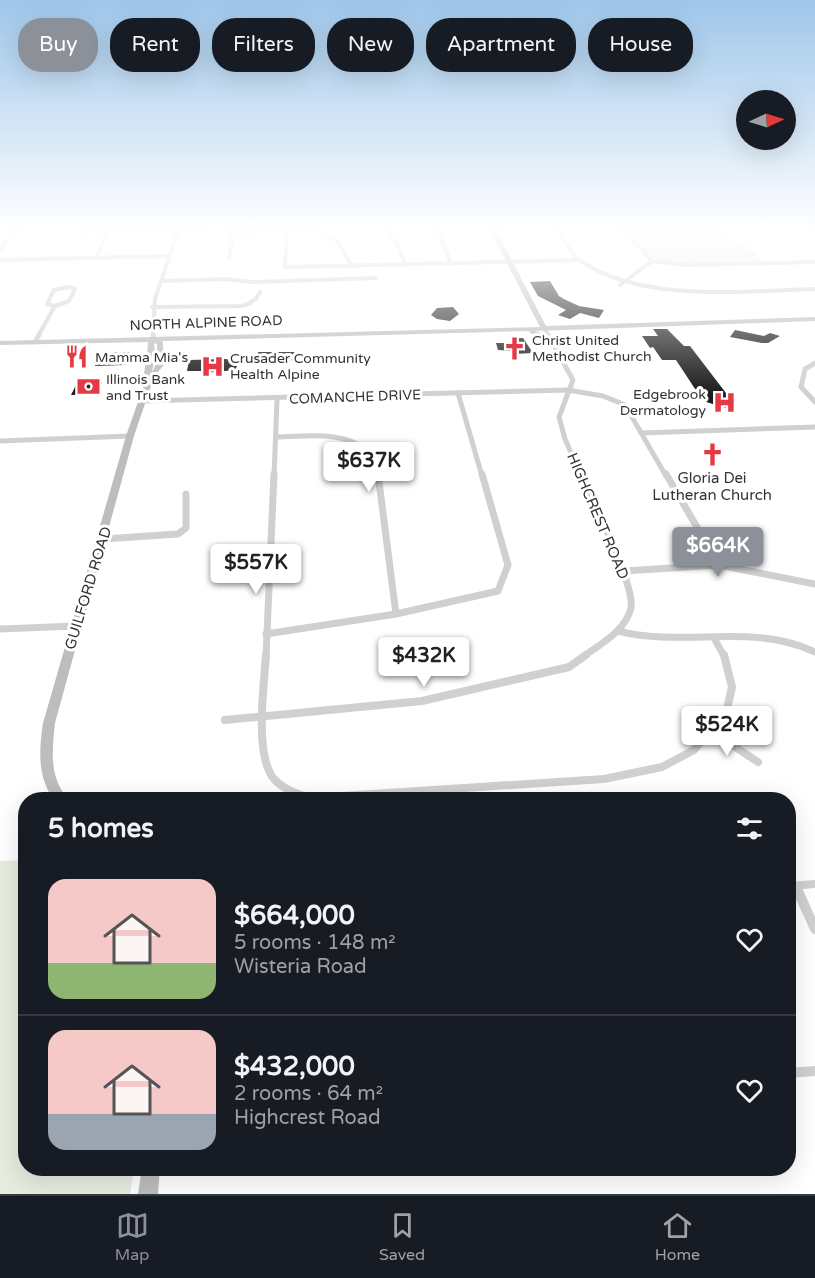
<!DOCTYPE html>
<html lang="en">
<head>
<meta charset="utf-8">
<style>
	body { margin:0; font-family:"Varela Round",sans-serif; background:#242831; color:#f1f3f6; height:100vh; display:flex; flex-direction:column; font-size:22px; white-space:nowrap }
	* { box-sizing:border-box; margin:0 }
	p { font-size:20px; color:#9ea1a6 }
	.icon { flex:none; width:33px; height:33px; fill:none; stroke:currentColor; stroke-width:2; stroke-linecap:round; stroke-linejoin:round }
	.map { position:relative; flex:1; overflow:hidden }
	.sheet { position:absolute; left:18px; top:792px; width:778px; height:384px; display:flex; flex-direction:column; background:#171b24; border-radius:24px; box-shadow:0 6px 24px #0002 }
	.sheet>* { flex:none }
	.banner { position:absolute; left:18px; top:18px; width:780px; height:54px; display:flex; gap:12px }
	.needle { width:39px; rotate:86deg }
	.fabs { position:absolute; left:736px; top:90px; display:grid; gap:12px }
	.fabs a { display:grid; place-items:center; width:60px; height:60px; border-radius:50%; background:#171b24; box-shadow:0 6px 24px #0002; font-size:30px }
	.price { position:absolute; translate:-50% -51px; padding:0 14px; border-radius:6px; background:#fff; color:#222; font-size:20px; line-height:39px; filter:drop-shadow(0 2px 3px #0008) }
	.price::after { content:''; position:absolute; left:50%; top:36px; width:18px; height:14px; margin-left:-9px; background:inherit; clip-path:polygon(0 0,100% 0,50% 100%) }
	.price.current { background:#8c9099; color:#fff }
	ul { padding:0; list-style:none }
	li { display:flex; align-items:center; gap:18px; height:150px; padding:0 30px }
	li+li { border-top:2px solid #363941 }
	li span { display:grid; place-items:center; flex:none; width:168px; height:120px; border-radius:18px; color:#555 }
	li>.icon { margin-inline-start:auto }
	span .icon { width:72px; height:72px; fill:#fffc; stroke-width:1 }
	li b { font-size:26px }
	h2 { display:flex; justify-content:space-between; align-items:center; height:72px; padding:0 30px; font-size:26px }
	.tag { padding:0 21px; border-radius:24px; background:#171b24; box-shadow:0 6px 24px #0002; font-size:21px; line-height:54px }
	.tag.current { background:#8c9099; color:#fff }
	.menu { display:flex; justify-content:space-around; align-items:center; height:84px; border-top:2px solid #363941; background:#171b24; font-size:16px; color:#9ea1a6 }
	.menu a { display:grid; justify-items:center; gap:3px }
	.menu .current { color:#8c9099 }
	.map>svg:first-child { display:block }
</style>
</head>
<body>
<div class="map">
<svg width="815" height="1194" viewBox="0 0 815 1194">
	<rect width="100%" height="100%" fill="#fff"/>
	<g fill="#e6ecdf">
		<path d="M624,228H715L731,241H741L765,262C734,263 679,271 651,257Z"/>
		<polygon points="25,860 26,1168 134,1169 130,1194 0,1194 0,861"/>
	</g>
	<g fill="#1a1a1a">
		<polygon points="550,281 559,296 564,299 579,306 604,310 599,318 580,313 570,319 558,315 566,310 538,296 530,282"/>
		<polygon points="453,307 459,314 450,321 437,319 431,315 437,308"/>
		<polygon points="653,329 667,329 684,346 690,346 729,397 736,400 726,408 703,401 676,360 662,360 653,347 650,348 642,336 658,336"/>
		<polygon points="735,330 764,336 770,333 780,336 768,343 762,343 730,337"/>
		<polygon points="514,338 523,338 533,353 514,354 513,351 498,350 496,343 512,343 511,340"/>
		<polygon points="129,352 124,365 95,366 100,353"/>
		<polygon points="258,352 299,352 298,360 257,361"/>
		<polygon points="225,359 238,360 236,370 204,373 204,371 187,371 189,360"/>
		<polygon points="102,382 98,394 71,395 77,383"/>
	</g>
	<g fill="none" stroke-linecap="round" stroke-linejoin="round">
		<g stroke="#d0d0d0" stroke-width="4">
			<polyline points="385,228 396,242 406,265"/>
			<polyline points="437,228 451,264"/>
			<path d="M556,228C563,239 570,253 581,261C642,303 744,291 815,289"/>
			<polyline points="621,228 652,261 685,265 815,262"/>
			<polyline points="310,229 337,241 352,266"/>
			<polyline points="81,233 178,231 205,228"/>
			<polyline points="287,233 285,267 579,260"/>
			<polyline points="234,234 312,230"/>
			<polyline points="0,250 17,228"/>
			<polyline points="96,258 108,232"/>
			<polyline points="229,258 233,228"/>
			<polyline points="0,260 168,256"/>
			<polyline points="162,281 226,279 251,282 376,278"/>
			<polyline points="620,285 652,261"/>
			<polygon points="69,287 75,289 69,301 55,306 47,304 54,290"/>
			<polyline points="250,302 256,299 260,292"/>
			<polyline points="152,307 242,306 251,303"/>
			<polyline points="544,328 549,336"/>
			<polyline points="38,336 55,306"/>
			<polyline points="153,336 155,299 178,231"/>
		</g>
		<g stroke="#d0d0d0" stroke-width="5">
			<polyline points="153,335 153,340"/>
			<polyline points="548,335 573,380 559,417 565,439 581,476"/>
			<polyline points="35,342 39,335"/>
			<polyline points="815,363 805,369 801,387 815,402"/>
			<polyline points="458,393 482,476"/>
			<polyline points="142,401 568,390 603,396 625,405 666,476"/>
			<polyline points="641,433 815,427"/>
			<path d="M276,437C312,436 372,427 378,476"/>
			<polyline points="0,441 130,436"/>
			<polyline points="274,476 277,400"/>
		</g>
		<g stroke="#d0d0d0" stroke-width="7">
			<polyline points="378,474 396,614"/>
			<path d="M581,474C592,499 635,585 631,608C626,630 601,644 584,656"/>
			<polyline points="666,474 719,565"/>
			<polyline points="103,539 178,534 186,528 186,494"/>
			<polyline points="624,571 719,565 815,584"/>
			<polyline points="0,629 76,626"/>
			<path d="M618,631C684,648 752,622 815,652"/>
			<polyline points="266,634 396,614 498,591 508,565 482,474"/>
			<polyline points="714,638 724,656"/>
			<polyline points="266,656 274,474"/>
		</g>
		<g stroke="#d0d0d0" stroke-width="8">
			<path d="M266,655C264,685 254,755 274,779C284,790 298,794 311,798L604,779L662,767L694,750L727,709L732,687L724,655"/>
			<polyline points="225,720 422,701 569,667 586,655"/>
			<polyline points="711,731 758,762"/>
			<polyline points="789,886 815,884"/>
			<polyline points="795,886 797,891"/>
		</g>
		<g stroke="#d0d0d0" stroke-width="10">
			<polyline points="797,889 815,929"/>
			<polyline points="789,1073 815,1071"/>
		</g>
		<g fill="#bdbdbd" fill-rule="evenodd">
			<path d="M489,228H495L546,326L815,317V321L535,331L551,336L552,337L549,339L530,333L529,331L162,341L163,343V366L154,377L134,436L55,723C53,743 50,764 58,783C60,789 65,794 68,800H54C37,777 39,750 43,723L126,436L147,376L144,373L147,356L148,342L0,345V341L540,327ZM154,343L157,344C157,354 158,363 152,372L155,356Z"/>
			<polygon points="142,1168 160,1168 158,1194 138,1194"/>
		</g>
	</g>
	<linearGradient id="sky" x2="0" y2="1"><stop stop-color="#9ec6ea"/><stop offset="0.58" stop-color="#fff"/><stop offset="1" stop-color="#fff" stop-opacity="0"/></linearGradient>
	<rect width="815" height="395" fill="url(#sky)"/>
	<defs>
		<symbol id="church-bare" viewBox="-9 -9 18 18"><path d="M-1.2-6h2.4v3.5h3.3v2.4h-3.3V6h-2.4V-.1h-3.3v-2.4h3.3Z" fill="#e63946" stroke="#fff" stroke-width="2.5" paint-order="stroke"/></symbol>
		<symbol id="restaurant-bare" viewBox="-9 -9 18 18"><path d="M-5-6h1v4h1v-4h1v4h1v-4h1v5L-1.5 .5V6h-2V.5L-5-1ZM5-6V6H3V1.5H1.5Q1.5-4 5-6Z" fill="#e63946" stroke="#fff" stroke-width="2.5" paint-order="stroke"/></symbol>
		<symbol id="hospital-bare" viewBox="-9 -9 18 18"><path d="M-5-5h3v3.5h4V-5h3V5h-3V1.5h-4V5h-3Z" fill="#e63946" stroke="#fff" stroke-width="2.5" paint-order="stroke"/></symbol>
		<symbol id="bank-bare" viewBox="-9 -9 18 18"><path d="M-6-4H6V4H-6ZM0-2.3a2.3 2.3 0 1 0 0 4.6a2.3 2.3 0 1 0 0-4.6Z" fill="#e63946" stroke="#fff" stroke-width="2.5" paint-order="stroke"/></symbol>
	</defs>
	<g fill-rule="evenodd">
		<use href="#church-bare" x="498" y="332" width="33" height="33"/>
		<use href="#restaurant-bare" x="60" y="340" width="33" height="33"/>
		<use href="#hospital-bare" x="196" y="350" width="33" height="33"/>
		<use href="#bank-bare" x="72" y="370" width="33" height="33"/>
		<use href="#hospital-bare" x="708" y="386" width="33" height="33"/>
		<use href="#church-bare" x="696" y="438" width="33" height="33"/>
	</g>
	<g text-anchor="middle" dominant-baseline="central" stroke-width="6" stroke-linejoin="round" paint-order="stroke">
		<g font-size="14" fill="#333" stroke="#fff">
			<text transform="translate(206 323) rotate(-2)">NORTH ALPINE ROAD</text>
			<text transform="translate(355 397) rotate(-2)">COMANCHE DRIVE</text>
		</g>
		<g font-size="14" fill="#333" stroke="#fff" text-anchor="start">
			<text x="532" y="340">Christ United<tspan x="532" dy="16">Methodist Church</tspan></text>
			<text x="95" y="357">Mamma Mia's</text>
			<text x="230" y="358">Crusader Community<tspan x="230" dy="16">Health Alpine</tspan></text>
			<text x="106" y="379">Illinois Bank<tspan x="106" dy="16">and Trust</tspan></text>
			<text x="706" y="394" text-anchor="end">Edgebrook<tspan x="706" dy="16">Dermatology</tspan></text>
		</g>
		<g font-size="15" fill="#333" stroke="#fff">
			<text x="712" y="478">Gloria Dei<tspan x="712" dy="17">Lutheran Church</tspan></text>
		</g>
		<g font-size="15" fill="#333" stroke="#fff">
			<text transform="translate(598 516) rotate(67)">HIGHCREST ROAD</text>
			<text transform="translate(88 588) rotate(-73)">GUILFORD ROAD</text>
		</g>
	</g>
</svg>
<div class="fabs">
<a><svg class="needle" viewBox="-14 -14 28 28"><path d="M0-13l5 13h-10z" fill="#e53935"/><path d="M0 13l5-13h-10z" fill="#9ea1a6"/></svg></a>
</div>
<b class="price" style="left:369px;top:493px">$637K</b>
<b class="price current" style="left:718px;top:578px">$664K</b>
<b class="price" style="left:256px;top:595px">$557K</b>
<b class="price" style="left:424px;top:688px">$432K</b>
<b class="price" style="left:727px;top:757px">$524K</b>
<div class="banner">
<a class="tag current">Buy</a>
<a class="tag">Rent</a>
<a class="tag">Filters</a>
<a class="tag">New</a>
<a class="tag">Apartment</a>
<a class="tag">House</a>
</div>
<section class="sheet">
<h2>5 homes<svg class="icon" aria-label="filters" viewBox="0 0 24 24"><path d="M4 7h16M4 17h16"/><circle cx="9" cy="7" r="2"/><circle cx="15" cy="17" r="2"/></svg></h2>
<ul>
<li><span style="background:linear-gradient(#f6c9c9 70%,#8fb573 0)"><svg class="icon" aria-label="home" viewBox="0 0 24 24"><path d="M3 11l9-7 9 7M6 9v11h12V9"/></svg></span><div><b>$664,000</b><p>5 rooms · 148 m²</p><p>Wisteria Road</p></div><svg class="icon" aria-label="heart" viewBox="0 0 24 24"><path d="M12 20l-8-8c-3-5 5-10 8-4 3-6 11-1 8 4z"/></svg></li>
<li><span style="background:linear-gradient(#f6c9c9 70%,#9aa5b1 0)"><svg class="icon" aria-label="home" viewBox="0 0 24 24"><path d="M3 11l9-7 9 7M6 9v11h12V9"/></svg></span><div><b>$432,000</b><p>2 rooms · 64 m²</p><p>Highcrest Road</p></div><svg class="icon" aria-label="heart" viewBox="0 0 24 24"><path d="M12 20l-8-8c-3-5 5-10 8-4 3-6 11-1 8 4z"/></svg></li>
</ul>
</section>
</div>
<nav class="menu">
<a class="current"><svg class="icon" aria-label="map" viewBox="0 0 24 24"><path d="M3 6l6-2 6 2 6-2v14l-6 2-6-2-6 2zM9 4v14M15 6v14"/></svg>Map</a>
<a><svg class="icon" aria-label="saved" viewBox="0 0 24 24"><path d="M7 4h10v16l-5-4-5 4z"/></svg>Saved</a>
<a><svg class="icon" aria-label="home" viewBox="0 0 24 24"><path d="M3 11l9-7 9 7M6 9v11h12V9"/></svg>Home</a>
</nav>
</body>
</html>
